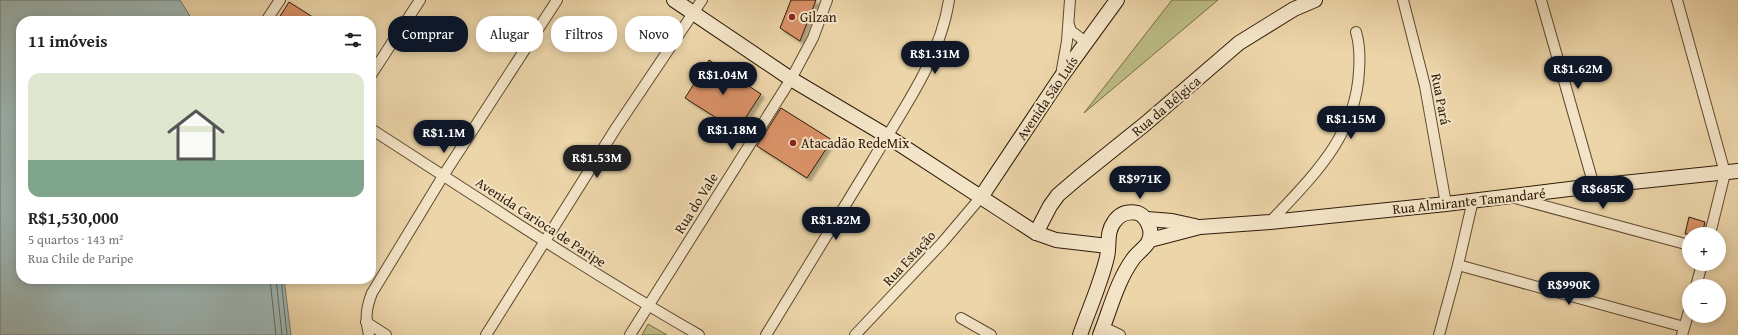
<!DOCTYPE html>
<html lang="pt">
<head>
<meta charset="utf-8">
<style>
	body { margin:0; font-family:"Gentium Book Plus",serif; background:#f2f2f2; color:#202124; height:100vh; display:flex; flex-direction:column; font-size:15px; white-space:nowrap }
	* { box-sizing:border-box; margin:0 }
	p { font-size:13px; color:#757577 }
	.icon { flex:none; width:22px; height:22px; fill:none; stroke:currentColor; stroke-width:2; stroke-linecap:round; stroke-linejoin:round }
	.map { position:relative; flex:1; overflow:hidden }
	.sheet { position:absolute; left:16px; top:16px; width:360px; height:268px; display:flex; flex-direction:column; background:#fff; border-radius:16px; box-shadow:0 2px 10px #0003 }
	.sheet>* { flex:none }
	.hud { position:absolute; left:388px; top:16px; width:380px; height:36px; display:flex; gap:8px }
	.tools { position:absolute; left:1682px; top:227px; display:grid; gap:8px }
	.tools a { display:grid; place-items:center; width:44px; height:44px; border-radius:50%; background:#fff; box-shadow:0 2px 10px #0003; font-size:20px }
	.price { position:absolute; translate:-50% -34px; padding:0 9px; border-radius:14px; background:#111827; color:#fff; font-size:13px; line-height:26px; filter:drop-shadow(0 1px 2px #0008) }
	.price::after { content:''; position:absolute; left:50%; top:24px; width:12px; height:9px; margin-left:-6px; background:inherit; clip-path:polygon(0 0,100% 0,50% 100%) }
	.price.selected { background:#222; color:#fff }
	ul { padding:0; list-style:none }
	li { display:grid; align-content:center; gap:8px; height:212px; padding:0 12px }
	li span { display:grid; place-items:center; height:124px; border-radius:12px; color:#555 }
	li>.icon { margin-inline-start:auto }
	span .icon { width:72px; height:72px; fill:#fffc; stroke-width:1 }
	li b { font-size:17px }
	h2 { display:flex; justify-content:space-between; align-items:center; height:48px; padding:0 12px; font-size:17px }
	.chip { padding:0 14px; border-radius:16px; background:#fff; box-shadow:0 2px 10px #0003; font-size:14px; line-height:36px }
	.chip.selected { background:#111827; color:#fff }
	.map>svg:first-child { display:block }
</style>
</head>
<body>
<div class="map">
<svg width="1738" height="335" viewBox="0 0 1738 335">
	<defs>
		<filter id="shadow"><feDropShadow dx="3.5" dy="3.5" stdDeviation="1" flood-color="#0004"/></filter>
	</defs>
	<rect width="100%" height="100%" fill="#ecd5a9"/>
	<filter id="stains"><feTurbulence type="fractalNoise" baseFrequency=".005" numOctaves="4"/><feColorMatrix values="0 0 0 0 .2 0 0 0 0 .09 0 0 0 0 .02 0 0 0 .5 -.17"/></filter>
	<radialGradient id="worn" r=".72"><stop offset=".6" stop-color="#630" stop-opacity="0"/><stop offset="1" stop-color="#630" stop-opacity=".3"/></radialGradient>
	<g fill="#bcbc85" stroke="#766c46">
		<polygon points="1172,0 1218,0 1084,113"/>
		<polygon points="648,324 667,335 642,335"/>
	</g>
	<polygon fill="#9db6b4" stroke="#71786f" points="0,0 180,0 193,21 21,21 21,279 284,279 291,335 0,335"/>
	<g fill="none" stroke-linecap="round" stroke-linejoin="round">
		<g stroke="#66685e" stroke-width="1">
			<polyline points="270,279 276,335"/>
			<polyline points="276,279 282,335"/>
			<polyline points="281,279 287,335"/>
		</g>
	</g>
	<g fill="#da9267" stroke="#2f1b08" filter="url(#shadow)">
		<polygon points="791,0 816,0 800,41 780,28"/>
		<polygon points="289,2 319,21 277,21"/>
		<polygon points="709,60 761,94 737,131 685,98"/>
		<polygon points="781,108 832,140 807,178 757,146"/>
		<polygon points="1689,217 1705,222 1702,234 1685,234"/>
	</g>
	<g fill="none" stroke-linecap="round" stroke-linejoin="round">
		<defs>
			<g id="minor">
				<polyline points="1403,0 1425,86 1446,204"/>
				<polyline points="1541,0 1594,186"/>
				<polyline points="1677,0 1725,173 1710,234"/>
				<polyline points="266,21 280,0"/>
				<polyline points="1069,25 1071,31 1086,42"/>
				<polyline points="371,75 420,0"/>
				<polyline points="1061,75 1067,41 1070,0"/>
				<path d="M371,129C480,199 587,271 699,335"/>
				<polyline points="1515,198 1689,245"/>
				<path d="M1270,222C1312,177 1356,136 1359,71C1360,57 1360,45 1356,32"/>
				<polyline points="1458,265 1684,327"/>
				<polyline points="1696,286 1702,264"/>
				<polyline points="961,318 991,335"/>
				<polyline points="366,322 386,335"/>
				<polyline points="1103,327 1120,335"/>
				<path d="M369,335C365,319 366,308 372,293L443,176L557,0"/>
				<polyline points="486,335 616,128 702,0"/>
				<polyline points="630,335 791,79 813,38 827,0"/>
				<path d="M766,335C801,278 836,221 871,163C901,112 940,60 949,0"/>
				<polyline points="855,335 942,243 981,197"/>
				<polyline points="1439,335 1458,265 1473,200"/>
				<polyline points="1682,335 1689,311"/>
			</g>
			<g id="secondary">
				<polyline points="674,0 791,79 887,136 1036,233 1056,240 1108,246"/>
				<polyline points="981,197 1061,77 1117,0"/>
				<polyline points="1147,219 1172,221 1195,226"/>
				<polyline points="1036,233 1050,206 1058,195 1079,177 1145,124 1239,43 1294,9 1315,0"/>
				<polyline points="1150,240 1200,227 1270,222 1446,204 1594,186 1738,171"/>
				<path d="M1080,335C1089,309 1101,283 1107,257C1110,244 1106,233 1114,222C1120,213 1128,211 1138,213C1145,216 1148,222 1150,229C1153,245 1140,249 1133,259C1117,281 1110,310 1100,335"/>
			</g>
		</defs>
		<use href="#minor" stroke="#5e4a30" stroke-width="12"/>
		<use href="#secondary" stroke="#2f1b08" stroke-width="16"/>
		<use href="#minor" stroke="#f3e4c7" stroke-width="10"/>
		<use href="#secondary" stroke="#f3e4c7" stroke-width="14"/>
	</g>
	<g fill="#8f2418" stroke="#f3e4c7" stroke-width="1.5">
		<circle cx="792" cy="17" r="4"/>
		<circle cx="793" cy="143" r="4"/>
	</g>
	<g text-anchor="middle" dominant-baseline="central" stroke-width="4" stroke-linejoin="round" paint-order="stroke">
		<g font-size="14" fill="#2f1b08" stroke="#f3e4c7" text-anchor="start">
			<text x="800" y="17">Gilzan</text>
			<text x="801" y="143">Atacadão RedeMix</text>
		</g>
		<g font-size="14" fill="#2f1b08" stroke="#f3e4c7">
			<text transform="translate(1047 98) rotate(-56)">Avenida São Luís</text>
			<text transform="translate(1441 99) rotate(79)">Rua Pará</text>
			<text transform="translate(1166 106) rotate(-40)">Rua da Bélgica</text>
			<text transform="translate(1469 201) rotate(-6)">Rua Almirante Tamandaré</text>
			<text transform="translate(696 203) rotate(-58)">Rua do Vale</text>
			<text transform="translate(541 222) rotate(33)">Avenida Carioca de Paripe</text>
			<text transform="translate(909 258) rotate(-47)">Rua Estação</text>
		</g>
	</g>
	<rect width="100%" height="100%" filter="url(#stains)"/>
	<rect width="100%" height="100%" fill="url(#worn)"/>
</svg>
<div class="tools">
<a>+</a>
<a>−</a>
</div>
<b class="price" style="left:935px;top:75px">R$1.31M</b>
<b class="price" style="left:1578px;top:90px">R$1.62M</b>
<b class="price" style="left:723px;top:96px">R$1.04M</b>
<b class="price" style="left:1351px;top:140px">R$1.15M</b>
<b class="price" style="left:732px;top:151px">R$1.18M</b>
<b class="price" style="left:444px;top:154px">R$1.1M</b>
<b class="price selected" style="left:597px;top:179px">R$1.53M</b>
<b class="price" style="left:1140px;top:200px">R$971K</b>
<b class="price" style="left:1603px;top:210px">R$685K</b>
<b class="price" style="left:836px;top:241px">R$1.82M</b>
<b class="price" style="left:1569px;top:306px">R$990K</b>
<div class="hud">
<a class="chip selected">Comprar</a>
<a class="chip">Alugar</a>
<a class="chip">Filtros</a>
<a class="chip">Novo</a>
</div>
<section class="sheet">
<h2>11 imóveis<svg class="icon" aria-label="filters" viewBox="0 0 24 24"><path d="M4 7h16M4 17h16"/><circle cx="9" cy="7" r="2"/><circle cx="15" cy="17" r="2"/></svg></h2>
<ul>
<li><span style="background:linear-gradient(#dfe7d0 70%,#7fa58c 0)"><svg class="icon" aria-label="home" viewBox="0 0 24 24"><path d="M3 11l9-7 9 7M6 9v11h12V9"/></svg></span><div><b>R$1,530,000</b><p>5 quartos · 143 m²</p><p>Rua Chile de Paripe</p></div></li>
</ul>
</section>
</div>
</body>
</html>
